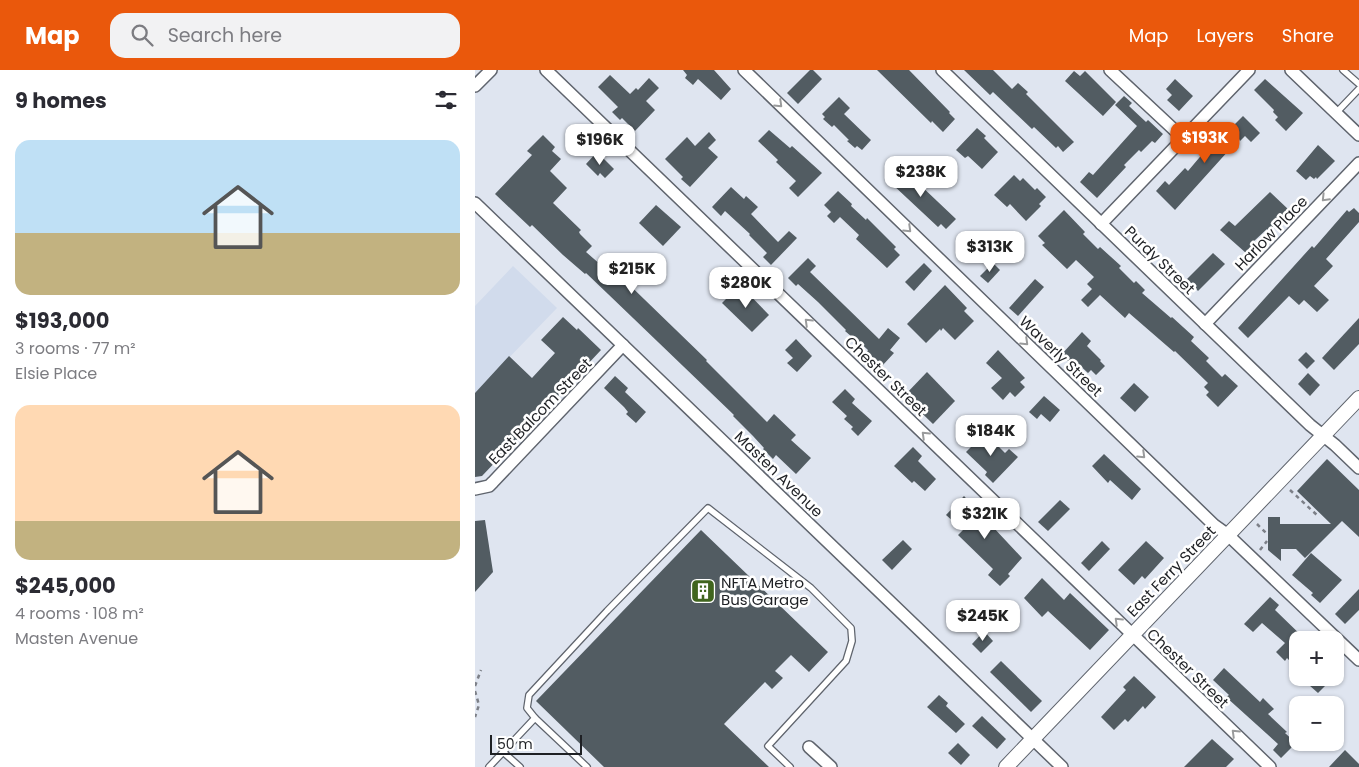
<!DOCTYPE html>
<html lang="en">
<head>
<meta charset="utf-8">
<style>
	body { margin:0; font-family:Poppins,sans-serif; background:#f2f2f3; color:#2b2b33; height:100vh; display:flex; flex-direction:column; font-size:19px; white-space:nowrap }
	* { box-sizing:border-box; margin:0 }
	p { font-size:16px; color:#7c7c81 }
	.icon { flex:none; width:28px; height:28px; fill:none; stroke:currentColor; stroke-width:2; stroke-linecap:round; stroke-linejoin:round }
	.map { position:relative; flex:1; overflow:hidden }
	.sheet { display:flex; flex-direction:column; background:#fff; width:475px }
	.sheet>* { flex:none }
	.buttons { position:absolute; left:814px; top:561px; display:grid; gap:10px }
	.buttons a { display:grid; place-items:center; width:55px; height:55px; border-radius:10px; background:#fff; box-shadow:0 1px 4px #0004; font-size:25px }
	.scale { position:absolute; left:15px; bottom:12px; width:92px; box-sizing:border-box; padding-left:5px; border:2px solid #1e2024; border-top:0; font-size:14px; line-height:18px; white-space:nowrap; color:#1e2024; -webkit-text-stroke:4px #fff; paint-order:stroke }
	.price { position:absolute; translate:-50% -42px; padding:0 11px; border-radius:10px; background:#fff; color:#222; font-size:16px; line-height:32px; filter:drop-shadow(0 1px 2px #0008) }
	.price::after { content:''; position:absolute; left:50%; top:30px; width:15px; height:11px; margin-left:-8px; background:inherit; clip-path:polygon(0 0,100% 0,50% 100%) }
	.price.on { background:#ea580c; color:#fff }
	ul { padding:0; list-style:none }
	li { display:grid; align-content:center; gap:10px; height:265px; padding:0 15px }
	li span { display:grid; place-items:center; height:155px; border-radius:15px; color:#555 }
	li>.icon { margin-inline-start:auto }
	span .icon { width:90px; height:90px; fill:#fffc; stroke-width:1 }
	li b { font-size:21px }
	h2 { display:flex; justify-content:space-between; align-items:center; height:60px; padding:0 15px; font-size:21px }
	header { display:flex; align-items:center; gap:30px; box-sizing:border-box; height:70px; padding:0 25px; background:#ea580c; color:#fff }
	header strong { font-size:24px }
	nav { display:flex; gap:28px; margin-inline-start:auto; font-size:18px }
	.search { width:350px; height:45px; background:#f2f2f3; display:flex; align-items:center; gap:12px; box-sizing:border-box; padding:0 18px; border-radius:15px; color:#7c7c81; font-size:19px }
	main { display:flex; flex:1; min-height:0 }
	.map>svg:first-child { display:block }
</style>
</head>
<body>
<header>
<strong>Map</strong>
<div class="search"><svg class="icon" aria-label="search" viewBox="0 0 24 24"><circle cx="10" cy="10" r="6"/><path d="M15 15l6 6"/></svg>Search here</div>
<nav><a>Map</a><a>Layers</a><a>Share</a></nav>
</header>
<main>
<section class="sheet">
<h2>9 homes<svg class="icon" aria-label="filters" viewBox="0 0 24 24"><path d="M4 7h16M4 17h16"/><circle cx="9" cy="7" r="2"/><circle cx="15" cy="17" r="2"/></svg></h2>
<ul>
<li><span style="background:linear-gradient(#bfe0f5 60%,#c2b280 0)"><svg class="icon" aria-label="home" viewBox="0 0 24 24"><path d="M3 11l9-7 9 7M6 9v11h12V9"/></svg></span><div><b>$193,000</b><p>3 rooms · 77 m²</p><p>Elsie Place</p></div></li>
<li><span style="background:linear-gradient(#ffd9b3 75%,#c2b280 0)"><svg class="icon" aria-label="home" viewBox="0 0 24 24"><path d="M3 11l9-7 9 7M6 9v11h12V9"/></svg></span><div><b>$245,000</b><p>4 rooms · 108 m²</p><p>Masten Avenue</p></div></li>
</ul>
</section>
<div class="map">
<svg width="884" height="697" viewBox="0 0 884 697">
	<rect width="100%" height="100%" fill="#dfe5f0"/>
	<polygon fill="#d1dbec" points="38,196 82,238 0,323 0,236"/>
	<g fill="#525c62">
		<polygon points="208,0 239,0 256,19 246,30 223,9 218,15 210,8 212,5"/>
		<polygon points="335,0 338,0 347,9 323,34 312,23"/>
		<polygon points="402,0 434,0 475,42 474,43 480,49 468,62 457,51 456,53"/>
		<polygon points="489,0 518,0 537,19 543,13 553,22 551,24 599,72 588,82 583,76 581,78 559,57 557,59 518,22 515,25"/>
		<polygon points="599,1 605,6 610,1 641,32 628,46 590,11"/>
		<polygon points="135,5 155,24 161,18 163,20 174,8 184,18 171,31 180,40 160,61 147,48 145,50 137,42 143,37 123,17"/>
		<polygon points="700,9 718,26 704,41 692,30 697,25 691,19"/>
		<polygon points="790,9 828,43 811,61 800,50 803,47 798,42 799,40 779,20"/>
		<polygon points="649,26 657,33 654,36 671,52 673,50 688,64 680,73 677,71 666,82 664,80 649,95 651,97 622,128 605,112 614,102 618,105 662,56 640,35"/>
		<polygon points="364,27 375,38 369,44 396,70 387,80 382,76 380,78 372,71 374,70 359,55 357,57 348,49 350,47 347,44"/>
		<polygon points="768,46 785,63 776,72 770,66 765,71 764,69 700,140 681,121 690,111 694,115 710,98 713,101 735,75 737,77"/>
		<polygon points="502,58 511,66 509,68 523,82 507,99 493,86 490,88 481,80"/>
		<polygon points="294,60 315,78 317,76 347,103 323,127 314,118 321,111 301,92 303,90 283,71"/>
		<polygon points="234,62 241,70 233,78 243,87 215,117 206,109 208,107 190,89 212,67 220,76"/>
		<polygon points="68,65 80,77 77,81 86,89 75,101 92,118 78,133 106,160 104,162 105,164 117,176 111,182 134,202 138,199 232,290 231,291 292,352 299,344 321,365 316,370 336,388 321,404 301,385 298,389 288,379 289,378 278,366 258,346 259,345 133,224 111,203 110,204 88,185 57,155 55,157 20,124 57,85 52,81"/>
		<polygon points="843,75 860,91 842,109 841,107 839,109 835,106 831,110 821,101"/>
		<polygon points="122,82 139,99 130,108 125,103 123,106 111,94"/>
		<polygon points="424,95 481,149 471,159 466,154 463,157 417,114 419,112 413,106"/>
		<polygon points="539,105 545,111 548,108 560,120 562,118 571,127 564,134 566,136 551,151 535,134 532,137 519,125"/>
		<polygon points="256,117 269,129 271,126 283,137 276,144 303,172 314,161 322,168 296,195 288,187 292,183 274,165 275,164 250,141 246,146 237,137"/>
		<polygon points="363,121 377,134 376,136 391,150 392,148 421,177 419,179 425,185 412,198 381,169 384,165 365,147 359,153 352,146 356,142 349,135"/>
		<polygon points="795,122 814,140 794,161 792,159 778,172 780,174 771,183 745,160 754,151 760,156"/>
		<polygon points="181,135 206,157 188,176 164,153"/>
		<polygon points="879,138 884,143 884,152 851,189 858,196 839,216 854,230 842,242 829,230 824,235 814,226 773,268 763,258 837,176 839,178 872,140 874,142"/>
		<polygon points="589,140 610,162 608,164 623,179 625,177 646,196 644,198 659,213 661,211 670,220 667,223 696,248 697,247 719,267 716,271 734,288 731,291 747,307 750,304 763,316 743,337 731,325 734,322 729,317 733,313 700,281 699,282 654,243 650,248 625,225 613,237 606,230 617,219 612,214 619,207 601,190 592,199 567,175 570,173 563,166"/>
		<polygon points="738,183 750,194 723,221 712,209"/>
		<polygon points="333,188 341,196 335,202 404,269 413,258 425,268 415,280 419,283 407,296 392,282 393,280 378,266 377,267 370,261 371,260 343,232 323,214 321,216 313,208"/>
		<polygon points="449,193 457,201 439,221 430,212"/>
		<polygon points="518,193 525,200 513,213 505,206"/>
		<polygon points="560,209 569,217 543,246 534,238"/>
		<polygon points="265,215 294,245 277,262 247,233"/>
		<polygon points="470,215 492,238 489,241 499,251 480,270 468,258 466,261 465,259 451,273 432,254"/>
		<polygon points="88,247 102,260 103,258 126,280 69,341 64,337 43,360 47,364 7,406 0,407 0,323 34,286 57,308 80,283 66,270"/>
		<polygon points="884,248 884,274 859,300 847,288"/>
		<polygon points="607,262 616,271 612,276 626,290 625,291 630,296 621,305 616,300 613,303 599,290 595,293 586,285"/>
		<polygon points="321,269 337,286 322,302 312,293 318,288 310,280"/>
		<polygon points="523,280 550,308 545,312 550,317 540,327 535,322 528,330 516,318 527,308 511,293"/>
		<polygon points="831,282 840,291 832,299 823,290"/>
		<polygon points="452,302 480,331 458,354 429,326"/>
		<polygon points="833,303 845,315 835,326 823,314"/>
		<polygon points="140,306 153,318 150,322 171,342 161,353 151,344 153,342 149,337 129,318"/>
		<polygon points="659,313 674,327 660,342 645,328"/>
		<polygon points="370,319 380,329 377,333 397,351 383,366 376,359 378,357 369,349 372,346 357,332"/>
		<polygon points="569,326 585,340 575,352 566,344 562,349 554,342"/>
		<polygon points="510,363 530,383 534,379 543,387 518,413 510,405 512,402 491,382"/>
		<polygon points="438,377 447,386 443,391 461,409 450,421 439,411 437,413 419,396"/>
		<polygon points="629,384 666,419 657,430 635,410 633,413 617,396"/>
		<polygon points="852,389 884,420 884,467 867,451 830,488 821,479 806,479 806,491 793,480 793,447 805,447 805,454 856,454 822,421"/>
		<polygon points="489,426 547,488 533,504 535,506 525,516 513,505 518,499 483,465 488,460 471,445"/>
		<polygon points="585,430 595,439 573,461 563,452"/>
		<polygon points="10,450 18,502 0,522 0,451"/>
		<polygon points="226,460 353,582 334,602 316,585 300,601 308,608 297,619 290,612 249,654 294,697 129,697 61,631"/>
		<polygon points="428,470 437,479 417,500 407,490"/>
		<polygon points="627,471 635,479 614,501 606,493"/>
		<polygon points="671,471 689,488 670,509 667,506 659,515 643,500"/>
		<polygon points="836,483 867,510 845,533 836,525 838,523 817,505"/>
		<polygon points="567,508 589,530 595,523 634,560 615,580 573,541 567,547 549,528"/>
		<polygon points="884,519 884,540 870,554 860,544"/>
		<polygon points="795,527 804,535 800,540 831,570 822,570 822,598 812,588 810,591 801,582 810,573 787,553 778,562 769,554"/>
		<polygon points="509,561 518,571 506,583 497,574"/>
		<polygon points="526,591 567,631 556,642 515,602"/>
		<polygon points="749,598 785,632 788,628 799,639 793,644 812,662 810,663 821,673 806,688 798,680 803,674 751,627 754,625 738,610"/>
		<polygon points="659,606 681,627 670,639 668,636 653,652 650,649 639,660 626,647 651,620 648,617"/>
		<polygon points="842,608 858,608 843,623 834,615"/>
		<polygon points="464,625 473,633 471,636 490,654 481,663 452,637"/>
		<polygon points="507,646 531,669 522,679 497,656"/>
		<polygon points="737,669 759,689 751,697 709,697"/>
		<polygon points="483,673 495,685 486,695 473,683"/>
		<polygon points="870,680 884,694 884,697 854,697"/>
	</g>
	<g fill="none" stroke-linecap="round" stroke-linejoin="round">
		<defs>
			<g id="service">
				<polyline points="868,0 884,14"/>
				<polyline points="861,43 884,19"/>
				<polyline points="60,648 52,638 54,625 132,541 233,438 336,518 376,558 377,571 371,591 293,676 315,697"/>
				<polyline points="28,682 45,697"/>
				<polyline points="14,697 60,648 112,697"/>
			</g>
			<g id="minor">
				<polyline points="71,0 795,697"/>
				<polyline points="269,0 739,455 753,465 884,590"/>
				<polyline points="467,0 835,355 860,375 884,398"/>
				<polyline points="635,0 709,69"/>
				<polyline points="816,0 884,65"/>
				<polyline points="0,16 16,0"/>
				<polyline points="0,133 587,697"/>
				<polyline points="626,154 774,0"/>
				<polyline points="730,254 884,93"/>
				<polyline points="0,419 14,416 18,412 148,275"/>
				<polyline points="334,677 356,697"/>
			</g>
			<polyline id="tertiary" points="531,697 884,328"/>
		</defs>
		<use href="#service" stroke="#5f646d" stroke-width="8"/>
		<use href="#minor" stroke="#5f646d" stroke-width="14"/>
		<use href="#tertiary" stroke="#5f646d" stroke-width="16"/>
		<g stroke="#7d8088" stroke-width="2.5" stroke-dasharray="4 4" stroke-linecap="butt">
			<polyline points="815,420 843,446"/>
			<polyline points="782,454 792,464"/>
			<polyline points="785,480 792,471"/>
			<polyline points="0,616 6,600"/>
			<polyline points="0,621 4,635 0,647"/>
		</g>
		<use href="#service" stroke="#fff" stroke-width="5.5"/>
		<use href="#minor" stroke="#fff" stroke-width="11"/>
		<use href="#tertiary" stroke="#fff" stroke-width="14"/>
	</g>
	<defs><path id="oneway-chevron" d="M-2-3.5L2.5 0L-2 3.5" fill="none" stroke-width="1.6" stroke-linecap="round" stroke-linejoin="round" transform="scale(1.25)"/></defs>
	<g stroke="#9a9b9c">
		<use href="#oneway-chevron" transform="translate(304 34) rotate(44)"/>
		<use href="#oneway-chevron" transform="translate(850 128) rotate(134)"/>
		<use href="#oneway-chevron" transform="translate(433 159) rotate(44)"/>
		<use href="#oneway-chevron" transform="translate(333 252) rotate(-136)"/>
		<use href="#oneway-chevron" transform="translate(550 272) rotate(44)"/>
		<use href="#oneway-chevron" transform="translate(450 365) rotate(-136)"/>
		<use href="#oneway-chevron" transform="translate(667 385) rotate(44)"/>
		<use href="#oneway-chevron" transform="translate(643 551) rotate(-136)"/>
		<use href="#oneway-chevron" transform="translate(760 663) rotate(-136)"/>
	</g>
	<defs>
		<symbol id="building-square" viewBox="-11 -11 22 22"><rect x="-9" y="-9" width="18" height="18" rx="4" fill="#40651e" stroke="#fff"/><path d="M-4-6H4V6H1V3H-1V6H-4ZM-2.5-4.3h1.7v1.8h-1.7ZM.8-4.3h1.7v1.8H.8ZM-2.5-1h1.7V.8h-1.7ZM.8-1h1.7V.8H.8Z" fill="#fff"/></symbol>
	</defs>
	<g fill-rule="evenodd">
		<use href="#building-square" x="214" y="507" width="28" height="28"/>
	</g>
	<g text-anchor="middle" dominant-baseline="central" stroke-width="5" stroke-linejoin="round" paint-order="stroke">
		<g font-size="15" fill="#1e2024" stroke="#fff">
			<text transform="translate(796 163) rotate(-46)">Harlow Place</text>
			<text transform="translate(685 190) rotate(44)">Purdy Street</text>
			<text transform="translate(586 286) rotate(44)">Waverly Street</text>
			<text transform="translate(411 306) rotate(44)">Chester Street</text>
			<text transform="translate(65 341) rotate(-46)">East Balcom Street</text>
			<text transform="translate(304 404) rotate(44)">Masten Avenue</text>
			<text transform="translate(696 501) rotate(-46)">East Ferry Street</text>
			<text transform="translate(713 598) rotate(44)">Chester Street</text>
		</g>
		<g font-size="15" fill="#1e2024" stroke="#fff" text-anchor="start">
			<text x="246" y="512">NFTA Metro<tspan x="246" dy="17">Bus Garage</tspan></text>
		</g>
	</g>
</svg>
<div class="buttons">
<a>+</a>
<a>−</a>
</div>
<div class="scale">50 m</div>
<b class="price on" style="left:730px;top:94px">$193K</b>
<b class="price" style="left:125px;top:96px">$196K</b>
<b class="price" style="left:446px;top:128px">$238K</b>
<b class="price" style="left:515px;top:203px">$313K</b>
<b class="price" style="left:157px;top:225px">$215K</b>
<b class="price" style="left:271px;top:239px">$280K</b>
<b class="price" style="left:516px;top:387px">$184K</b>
<b class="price" style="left:510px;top:470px">$321K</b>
<b class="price" style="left:508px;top:572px">$245K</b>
</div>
</main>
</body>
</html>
